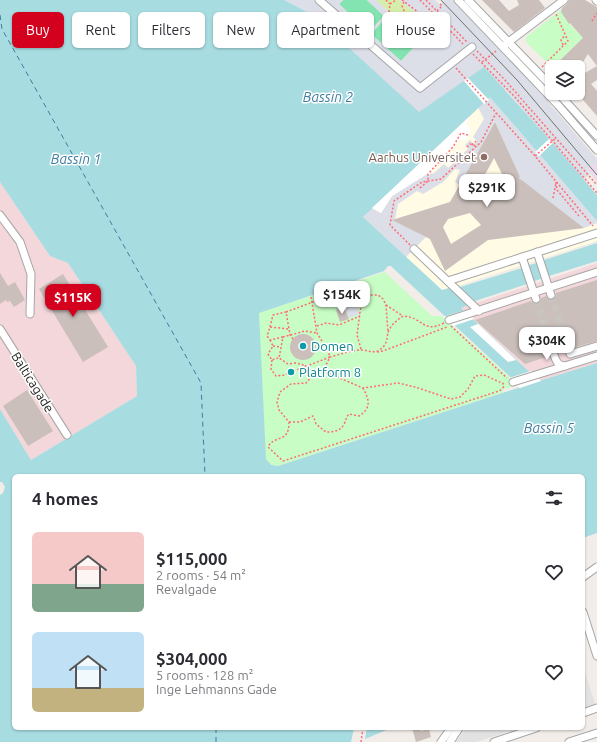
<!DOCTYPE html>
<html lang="en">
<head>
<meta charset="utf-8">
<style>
	body { margin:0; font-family:Ubuntu,sans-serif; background:#f2f2f3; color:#2b2b33; height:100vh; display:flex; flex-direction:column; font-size:15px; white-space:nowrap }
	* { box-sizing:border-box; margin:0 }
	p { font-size:13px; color:#7c7c81 }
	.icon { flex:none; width:22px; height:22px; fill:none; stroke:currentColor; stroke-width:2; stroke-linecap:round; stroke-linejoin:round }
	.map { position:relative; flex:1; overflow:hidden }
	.drawer { position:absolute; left:12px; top:474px; width:573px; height:256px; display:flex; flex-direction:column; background:#fff; border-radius:6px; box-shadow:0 1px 3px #0004 }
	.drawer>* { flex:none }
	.banner { position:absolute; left:12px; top:12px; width:573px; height:36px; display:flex; gap:8px }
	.tools { position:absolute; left:545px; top:60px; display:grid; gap:8px }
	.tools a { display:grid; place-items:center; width:40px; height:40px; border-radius:6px; background:#fff; box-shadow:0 1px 3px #0004; font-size:20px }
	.price { position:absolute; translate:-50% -34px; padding:0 9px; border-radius:8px; background:#fff; color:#222; font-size:13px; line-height:26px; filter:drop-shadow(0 1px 2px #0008) }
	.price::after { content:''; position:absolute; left:50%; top:24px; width:12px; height:9px; margin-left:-6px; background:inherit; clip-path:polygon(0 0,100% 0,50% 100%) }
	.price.selected { background:#d3001e; color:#fff }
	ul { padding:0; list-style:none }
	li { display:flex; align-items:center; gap:12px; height:100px; padding:0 20px }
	li span { display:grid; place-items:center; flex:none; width:112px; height:80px; border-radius:6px; color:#555 }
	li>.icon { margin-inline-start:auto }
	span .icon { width:48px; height:48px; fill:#fffc; stroke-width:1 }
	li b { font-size:17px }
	h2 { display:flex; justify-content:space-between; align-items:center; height:48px; padding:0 20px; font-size:17px }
	.tag { padding:0 14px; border-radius:6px; background:#fff; box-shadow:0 1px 3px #0004; font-size:14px; line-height:36px }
	.tag.selected { background:#d3001e; color:#fff }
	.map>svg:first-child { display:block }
</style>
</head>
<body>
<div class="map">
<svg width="597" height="742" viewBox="0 0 597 742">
	<rect width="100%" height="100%" fill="#f2ede8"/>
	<g fill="#f3d7da">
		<polygon points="0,182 50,256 68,263 136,366 137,396 31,460 0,409"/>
		<polygon points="597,263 597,363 539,381 461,308"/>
	</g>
	<polygon fill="#ecdaeb" points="597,161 597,182 587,169"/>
	<polygon fill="#fffbe4" points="490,96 597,221 597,241 442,291 363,217"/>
	<polygon fill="#d6eeac" points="376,0 399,0 443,33 426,46"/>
	<g fill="#c8fdc5">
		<polygon points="562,9 566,17 564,18 583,38 552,67 526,42 526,37"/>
		<path d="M385,272L432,316H442L518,385L504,389L502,393L280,465C273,467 269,466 266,459L258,314L261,312Z"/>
	</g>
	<g fill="#83e4b1">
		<polygon points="343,0 367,0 384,16 369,32 339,4"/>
		<polygon points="386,17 416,45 401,61 371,34"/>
	</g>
	<g fill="#e2e2e2">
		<polygon points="583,666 595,704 583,708"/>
		<polygon points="466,728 520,728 476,742 456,742"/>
	</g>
	<g fill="#dcdee8" fill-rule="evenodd">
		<path d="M284,0H343L339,4L369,32L384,16L367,0H376L426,46L443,33L399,0H435L440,5L444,0H455L538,87L548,102L597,159V161L587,169L590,174L583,180L506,90L419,113L313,15ZM386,17L416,45L401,61L371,34Z"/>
		<polygon points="490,96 597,221 597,223 584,228 521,180 495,122 460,185 455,182 460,170 455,169 443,182 423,194 417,191 398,204 395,219 393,220 426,237 406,257 363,217 372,208 381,213 392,196 427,174 429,175 431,173 433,174 444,164 448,168 468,149 465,145 470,140 474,144 477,141 473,137 484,119 478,107"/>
		<polygon points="355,302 360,314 349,318 344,307"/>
	</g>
	<g fill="#a7dce1" fill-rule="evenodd">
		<path d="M0,0H284L313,15L419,112L484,67L549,139L597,195V221L490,97L363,217L442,290L449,288L468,305L461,308L539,381L597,363V533L583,538V476H14V728H354L351,742H0V495L3,493L5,487L2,482H0V409L31,460L137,396L136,366L68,263L50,256L0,182ZM388,266H391L394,269L521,387L278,466L271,465L266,459L259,313L384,271Z"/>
		<polygon points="597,243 597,261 549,276 544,260"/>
		<polygon points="537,263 541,279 534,281 529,265"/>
		<polygon points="522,268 527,284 475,301 460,287"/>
		<polygon points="367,728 391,728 365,739"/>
	</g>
	<g fill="#fff">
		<polygon points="468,78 489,100 484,104 464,81"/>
		<polygon points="469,117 466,125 471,130 466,140 460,140 429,175 427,174 392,196 381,213 372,208"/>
		<polygon points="549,139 553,143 539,156 535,152"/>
		<polygon points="465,310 474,319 453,326 443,317"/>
		<polygon points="478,324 516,360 508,362 470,327"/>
		<polygon points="531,371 541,381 520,388 509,378"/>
	</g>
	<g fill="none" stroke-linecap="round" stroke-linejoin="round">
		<g stroke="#3f7c9f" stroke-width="1" stroke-dasharray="5 4" stroke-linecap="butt">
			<polyline points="0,15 2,29 201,383 205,476"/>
			<polyline points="216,728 216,742"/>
		</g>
	</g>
	<g fill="#cabfbb" fill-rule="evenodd">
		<polygon points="482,0 499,0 509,11 519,5 517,0 539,0 545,8 514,32"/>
		<polygon points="569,0 585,0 597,7 597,80 591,84 597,91 597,116 578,94 578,77 597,66 588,54 580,67 553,67 583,38 570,23 569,24 561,12 562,8 567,4"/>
		<path d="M495,122L520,177L519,178L584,228L488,240L445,271L430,239L392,220L450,202ZM494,158L507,184L474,195ZM470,213L481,225L451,244L443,227L448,219Z"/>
		<polygon points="0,273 8,286 15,282 25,300 14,307 10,301 7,302 6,300 0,304"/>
		<polygon points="63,274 108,347 83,362 39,289"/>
		<polygon points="597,280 597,341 569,349 566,351 559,353 557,351 553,350 550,352 549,356 525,364 475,320 531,301 533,303 537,304 540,302 541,298 546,296 548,299 552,300 555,298 556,293"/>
		<polygon points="344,307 349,319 340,322 336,310"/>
		<circle cx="303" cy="347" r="13"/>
		<polygon points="27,390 53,431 28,446 3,406"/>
		<polygon points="412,728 420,728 421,731 429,729 431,737 416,742"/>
	</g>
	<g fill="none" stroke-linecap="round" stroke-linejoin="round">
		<g stroke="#c8c4c0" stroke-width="7" stroke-dasharray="7 3.5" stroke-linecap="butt">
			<polyline points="551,295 569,350"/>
			<polyline points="536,299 554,355"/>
		</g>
		<defs>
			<g id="minor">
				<polyline points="319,0 420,88 472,47"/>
				<polyline points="458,0 558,105 597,150"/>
				<polyline points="468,0 552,87"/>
				<polyline points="596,0 597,1"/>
				<polyline points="506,44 564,0"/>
				<polyline points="558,93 597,136"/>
				<polyline points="0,215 20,242 31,274 30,314"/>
				<polyline points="414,249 479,311"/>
				<polyline points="537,252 551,295"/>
				<polyline points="522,257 536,299"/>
				<polyline points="448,281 597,233"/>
				<polyline points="449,320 597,272"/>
				<polyline points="0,329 67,435"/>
				<polyline points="570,354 597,346"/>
				<path d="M554,355C556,361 558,366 565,366"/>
				<polyline points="513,382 597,356"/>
				<polyline points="583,577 597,567"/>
				<polyline points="583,612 597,656"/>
				<polyline points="583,713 597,708"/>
				<polyline points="441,742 451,728"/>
				<polyline points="450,742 459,728"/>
				<polyline points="494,742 536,728"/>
				<polyline points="569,742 597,733"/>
			</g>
		</defs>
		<use href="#minor" stroke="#a6a6a6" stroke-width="9"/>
		<g stroke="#ff6c72" stroke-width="1.5" stroke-dasharray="2 2" stroke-linecap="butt">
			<polyline points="386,0 390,4"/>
			<polyline points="402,0 446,33 432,43 429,36 423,34 419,29"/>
			<polyline points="420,0 434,14 442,6 440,4"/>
			<polyline points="426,0 467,42"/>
			<polyline points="404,2 402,6 405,13 412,19"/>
			<polyline points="389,12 390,4 396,0"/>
			<polyline points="434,14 463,44"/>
			<polyline points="592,21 597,13"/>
			<polyline points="406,27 417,12"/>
			<polyline points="415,36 426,19"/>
			<polyline points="563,45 561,40 565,35"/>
			<polyline points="477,51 504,79 597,185"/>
			<polyline points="473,54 514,96 597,193"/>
			<polyline points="482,62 496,51"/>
			<polyline points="542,67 568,41 556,14"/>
			<polyline points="456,68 535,156 593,226"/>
			<polyline points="472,145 476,141"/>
			<polyline points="467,147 470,144 476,146"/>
			<polyline points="535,156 556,138"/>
			<polyline points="556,182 557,190 579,216"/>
			<polyline points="420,188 428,181 428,174 453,147 461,133 468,135"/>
			<polyline points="553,198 556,183"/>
			<polyline points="410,245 390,225 394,201 422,182 441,179 481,142 496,113"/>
			<polyline points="311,297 317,333 328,351 330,357 307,366 296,363 288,364 279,358 283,337 305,331 317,333"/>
			<polyline points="386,305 403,316"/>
			<polyline points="286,312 313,302 325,300 329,299 343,303 354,299 363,300"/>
			<path d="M444,323C423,334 423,317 403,316C397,320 391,325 388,332C387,337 387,342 384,346C375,356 370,350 361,350C352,350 338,355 330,357L323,371L363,388L398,383L415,387L451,399L460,397L468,389L475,376L484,375L504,384"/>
			<polyline points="317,326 326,323 339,325 360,316"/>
			<polyline points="451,326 507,378"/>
			<polyline points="270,327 273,315 286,312 289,329"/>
			<polyline points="283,337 270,340 267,336 270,327 289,329 290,335 293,339"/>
			<polyline points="270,340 273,346 268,354 272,360 278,358"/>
			<polyline points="273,346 281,347"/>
			<polyline points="361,349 357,335 361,305 363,300 366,296 372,295 378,295 383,299 386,305 388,333"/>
			<polyline points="377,352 383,351 447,327"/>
			<polyline points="272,360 271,369 276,376 284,375 306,366"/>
			<path d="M323,371L313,375L306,383L291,384L280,392L277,402L279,410L289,422C289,444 275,434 268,447L283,461L499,391L502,389L505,385"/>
			<path d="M289,422H300L313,416L314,418L316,424L326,432C334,432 342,431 345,422C346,419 347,416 349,414L359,416C372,408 369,399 363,388"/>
			<polyline points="361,742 363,728"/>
		</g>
		<use href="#minor" stroke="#fff" stroke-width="7"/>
		<polyline stroke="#707070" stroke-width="1" points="441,0 517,80 597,175"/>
	</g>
	<circle fill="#8d6e63" stroke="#fff" stroke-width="1.5" cx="484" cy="157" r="4"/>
	<g fill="#0f9aa8" stroke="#fff" stroke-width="1.5">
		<circle cx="303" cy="346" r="4"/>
		<circle cx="291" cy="372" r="4"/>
	</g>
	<g text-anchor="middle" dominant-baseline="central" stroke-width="3" stroke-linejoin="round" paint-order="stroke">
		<g font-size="13" fill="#785e54" stroke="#fff" text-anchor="end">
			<text x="476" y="157">Aarhus Universitet</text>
		</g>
		<g font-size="13" fill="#0d838f" stroke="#fff" text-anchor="start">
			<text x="311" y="346">Domen</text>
			<text x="299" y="372">Platform 8</text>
		</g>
		<g font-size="13" fill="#222" stroke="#fff">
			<text transform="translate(33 382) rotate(58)">Balticagade</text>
		</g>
		<g font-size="14" font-style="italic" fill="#3f7c9f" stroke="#fff">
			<text x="328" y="97">Bassin 2</text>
			<text x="76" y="159">Bassin 1</text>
			<text x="549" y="428">Bassin 5</text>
		</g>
	</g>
</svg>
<div class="tools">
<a><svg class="icon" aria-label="layers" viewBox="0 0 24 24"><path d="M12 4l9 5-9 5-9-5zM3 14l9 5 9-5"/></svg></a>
</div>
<b class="price" style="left:487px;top:208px">$291K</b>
<b class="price" style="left:342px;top:315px">$154K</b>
<b class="price selected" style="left:73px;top:318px">$115K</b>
<b class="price" style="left:547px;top:361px">$304K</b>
<div class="banner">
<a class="tag selected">Buy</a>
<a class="tag">Rent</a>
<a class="tag">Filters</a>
<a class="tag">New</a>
<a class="tag">Apartment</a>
<a class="tag">House</a>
</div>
<section class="drawer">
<h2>4 homes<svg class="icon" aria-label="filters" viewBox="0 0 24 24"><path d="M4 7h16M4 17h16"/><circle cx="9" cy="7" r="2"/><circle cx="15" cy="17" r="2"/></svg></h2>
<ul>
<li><span style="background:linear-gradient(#f6c9c9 65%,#7fa58c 0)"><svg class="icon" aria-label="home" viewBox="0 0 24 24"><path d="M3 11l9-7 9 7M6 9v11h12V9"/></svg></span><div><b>$115,000</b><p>2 rooms · 54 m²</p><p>Revalgade</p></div><svg class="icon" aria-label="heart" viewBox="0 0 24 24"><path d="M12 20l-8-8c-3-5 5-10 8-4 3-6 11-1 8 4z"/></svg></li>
<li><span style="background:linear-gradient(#bfe0f5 70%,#c2b280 0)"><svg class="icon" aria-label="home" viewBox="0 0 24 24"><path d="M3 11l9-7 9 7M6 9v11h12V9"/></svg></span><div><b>$304,000</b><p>5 rooms · 128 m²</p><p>Inge Lehmanns Gade</p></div><svg class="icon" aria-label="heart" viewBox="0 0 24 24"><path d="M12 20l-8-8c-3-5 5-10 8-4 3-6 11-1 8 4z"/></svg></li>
</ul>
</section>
</div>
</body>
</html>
